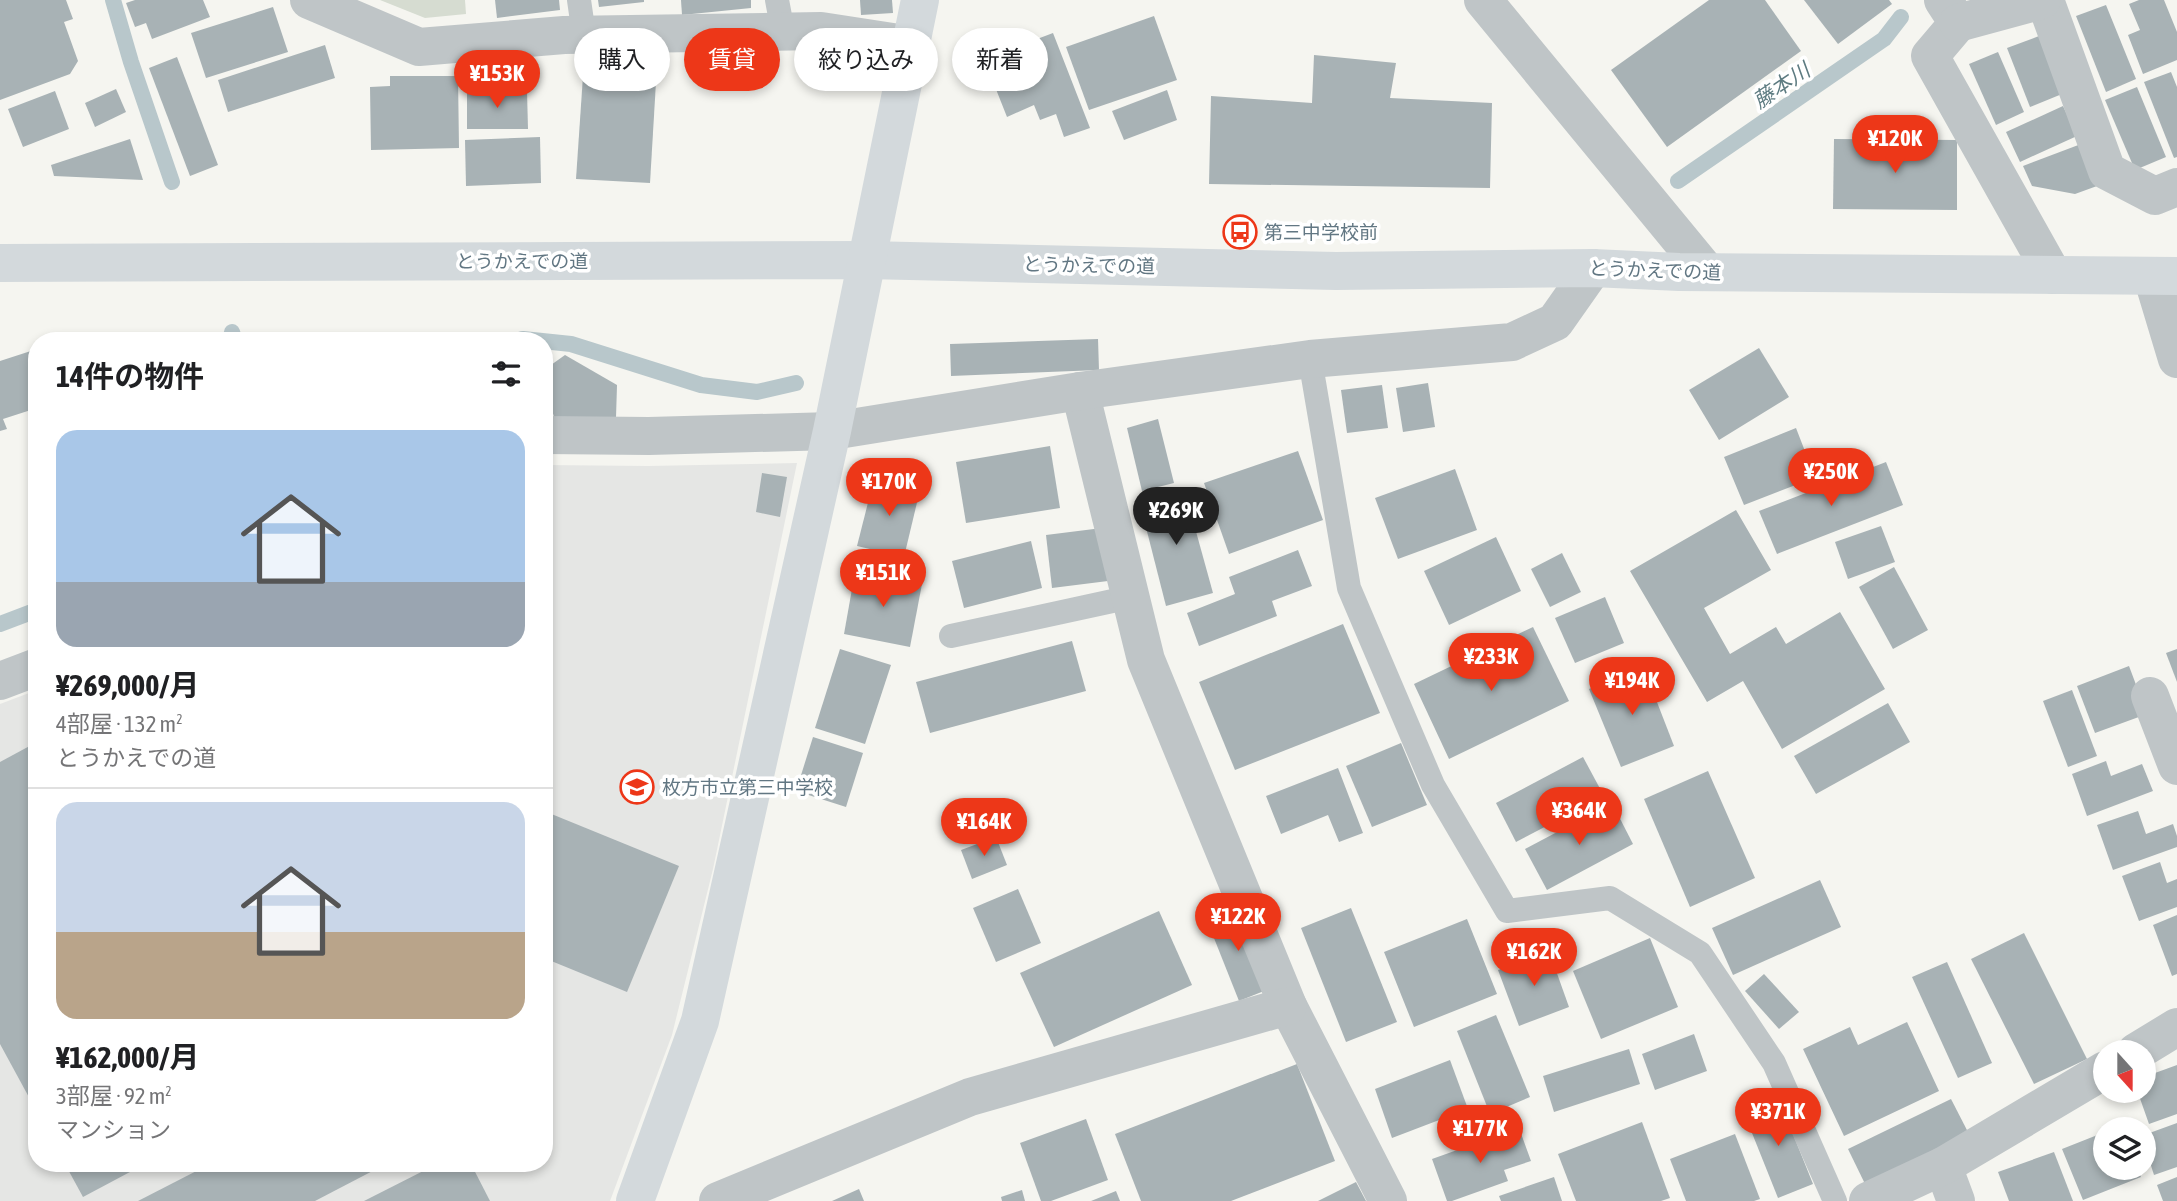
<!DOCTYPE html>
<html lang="ja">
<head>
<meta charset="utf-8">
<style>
	body { margin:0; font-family:"Asap Condensed","Noto Sans JP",sans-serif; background:#f2f2f2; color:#202124; height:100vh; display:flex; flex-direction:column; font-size:26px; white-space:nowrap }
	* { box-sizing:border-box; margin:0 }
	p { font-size:23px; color:#757577 }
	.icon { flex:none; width:38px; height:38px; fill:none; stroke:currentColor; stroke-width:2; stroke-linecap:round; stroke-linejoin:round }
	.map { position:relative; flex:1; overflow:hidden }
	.drawer { position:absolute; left:28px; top:332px; width:525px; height:840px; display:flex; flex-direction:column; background:#fff; border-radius:28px; box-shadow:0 4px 10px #0003 }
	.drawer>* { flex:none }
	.guide { position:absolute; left:574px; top:28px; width:665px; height:63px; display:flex; gap:14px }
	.needle { width:46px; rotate:159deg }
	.buttons { position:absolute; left:2093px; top:1040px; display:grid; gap:14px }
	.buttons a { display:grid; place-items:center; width:63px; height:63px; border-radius:50%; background:#fff; box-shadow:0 4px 10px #0003; font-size:35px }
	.price { position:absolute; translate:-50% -60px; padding:0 16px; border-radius:24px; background:#ed3718; color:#fff; font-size:23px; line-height:46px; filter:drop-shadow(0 2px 4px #0008) }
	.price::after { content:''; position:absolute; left:50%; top:42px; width:21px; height:16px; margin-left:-10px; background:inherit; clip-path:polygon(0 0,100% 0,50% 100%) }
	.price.selected { background:#222; color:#fff }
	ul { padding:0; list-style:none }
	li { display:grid; align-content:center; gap:14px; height:371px; padding:0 28px }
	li+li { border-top:2px solid #e0e0e0 }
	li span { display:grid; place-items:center; height:217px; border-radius:21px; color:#555 }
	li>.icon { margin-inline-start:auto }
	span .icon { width:126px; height:126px; fill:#fffc; stroke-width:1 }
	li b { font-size:30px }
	h2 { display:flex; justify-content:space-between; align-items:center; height:84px; padding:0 28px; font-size:30px }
	.pill { padding:0 24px; border-radius:32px; background:#fff; box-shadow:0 4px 10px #0003; font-size:24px; line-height:63px }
	.pill.selected { background:#ed3718; color:#fff }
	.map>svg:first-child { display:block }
</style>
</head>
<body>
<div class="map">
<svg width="2177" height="1201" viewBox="0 0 2177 1201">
	<rect width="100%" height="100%" fill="#f5f5f0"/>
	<polygon fill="#e5e6e4" points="797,463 713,869 672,1035 610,1201 0,1201 0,704 37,690 37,1164 544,1164 544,465 648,466"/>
	<polygon fill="#d6dcd1" points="380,0 465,0 466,14 425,18"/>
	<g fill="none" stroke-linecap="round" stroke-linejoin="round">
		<g stroke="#b8c7cb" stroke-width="16">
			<polyline points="113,0 131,62 172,182"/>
			<polyline points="1678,181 1884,39 1901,17"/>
			<polyline points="232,332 235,341"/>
			<polyline points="516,341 523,339 571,344 701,385 757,392 796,383"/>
			<polyline points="0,624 37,610"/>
		</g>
	</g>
	<g fill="#a8b2b5">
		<polygon points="0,0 66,0 73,19 64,22 78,61 70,74 0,100"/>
		<polygon points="135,0 203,0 210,17 152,39 146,23 135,27 126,3"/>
		<polygon points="495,0 559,0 560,10 497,18"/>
		<polygon points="598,0 644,0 644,2 599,7"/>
		<polygon points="681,0 751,0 751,8 682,15"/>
		<polygon points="860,0 892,0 893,13 861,15"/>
		<polygon points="1709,0 1765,0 1801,51 1667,147 1611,70"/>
		<polygon points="1804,0 1889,0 1892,4 1838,44"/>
		<polygon points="2139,0 2164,0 2177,32 2177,60 2143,74 2128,35 2140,30 2129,4"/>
		<polygon points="2106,5 2136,79 2106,92 2076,16"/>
		<polygon points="273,7 288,52 206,78 191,33"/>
		<polygon points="1154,16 1177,80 1089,110 1066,47"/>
		<polygon points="1053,33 1090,128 1064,137 1056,114 1040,120 1034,105 1007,117 984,59"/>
		<polygon points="2039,36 2062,94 2030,107 2007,48"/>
		<polygon points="325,45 335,78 228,112 218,80"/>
		<polygon points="1998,52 2024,112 1996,125 1969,64"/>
		<polygon points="1314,55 1396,63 1390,98 1492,103 1490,188 1209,184 1211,96 1312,103"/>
		<polygon points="177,57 218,165 190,176 149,68"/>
		<polygon points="584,61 657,65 650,183 576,179"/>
		<polygon points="2171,72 2177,87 2177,157 2174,158 2144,82"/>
		<polygon points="390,76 458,76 459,148 371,150 370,87 390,86"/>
		<polygon points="2137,87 2166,157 2135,170 2105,100"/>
		<polygon points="116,89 126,112 95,127 85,103"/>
		<polygon points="1167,90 1177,120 1124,140 1112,111"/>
		<polygon points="55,91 69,129 23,147 8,109"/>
		<polygon points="527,91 528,129 467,129 467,92"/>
		<polygon points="2063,106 2077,136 2020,162 2006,132"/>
		<polygon points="540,137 541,183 466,186 465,140"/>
		<polygon points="130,139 143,180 54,176 51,165"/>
		<polygon points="1834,139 1957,140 1957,210 1833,209"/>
		<polygon points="2081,144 2097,186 2075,194 2032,186 2023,166"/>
		<polygon points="358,337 358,341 295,341 295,339"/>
		<polygon points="1098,339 1099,370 951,376 950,344"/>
		<polygon points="1759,348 1789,397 1719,440 1689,390"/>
		<polygon points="37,349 37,408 3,419 7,429 0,431 0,361"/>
		<polygon points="565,355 617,385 616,418 554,417 544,382 544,370"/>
		<polygon points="1428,383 1435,427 1403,432 1396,388"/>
		<polygon points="1382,385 1388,428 1347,433 1341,390"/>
		<polygon points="1158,419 1174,483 1142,491 1127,428"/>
		<polygon points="1796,428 1808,459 1825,452 1832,471 1744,505 1724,457"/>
		<polygon points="1050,446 1060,508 966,523 956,462"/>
		<polygon points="1298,451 1323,520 1229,554 1204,483"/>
		<polygon points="1886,462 1903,505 1777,554 1759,511"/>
		<polygon points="1455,469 1477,530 1398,559 1375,498"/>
		<polygon points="762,473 787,477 780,517 756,512"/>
		<polygon points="874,479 920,490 904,557 857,546"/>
		<polygon points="1184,488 1213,593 1166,606 1139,500"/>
		<polygon points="1736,510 1771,570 1704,608 1730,654 1776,627 1786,644 1840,612 1885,689 1782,749 1743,681 1707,702 1630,571"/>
		<polygon points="1881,526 1895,562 1848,579 1835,542"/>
		<polygon points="1102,528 1108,581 1052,588 1046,535"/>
		<polygon points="1496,537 1521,591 1449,625 1424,571"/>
		<polygon points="1031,541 1042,588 964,608 952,561"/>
		<polygon points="1298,550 1312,586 1272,601 1277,616 1199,646 1187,613 1235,594 1229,577"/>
		<polygon points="1562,553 1581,592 1550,607 1531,569"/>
		<polygon points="1894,567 1928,630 1893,649 1859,587"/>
		<polygon points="855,572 922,584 910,647 844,634"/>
		<polygon points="1605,597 1624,643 1575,663 1555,618"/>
		<polygon points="1343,624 1380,713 1235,770 1199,682"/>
		<polygon points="1533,627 1569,701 1449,759 1414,684"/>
		<polygon points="1072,641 1086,691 930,733 916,682"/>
		<polygon points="840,649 891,665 865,744 815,728"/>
		<polygon points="2177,649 2177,682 2166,653"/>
		<polygon points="1643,666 1674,746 1621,767 1589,689"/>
		<polygon points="2129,666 2147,714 2095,733 2077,686"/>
		<polygon points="2072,690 2097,756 2068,767 2043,701"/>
		<polygon points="1888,703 1910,742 1816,794 1794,756"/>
		<polygon points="813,737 863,753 846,807 796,791"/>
		<polygon points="37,742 37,1112 0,1044 0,762"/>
		<polygon points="1401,743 1427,805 1372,827 1346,766"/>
		<polygon points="1583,757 1604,796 1516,842 1496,803"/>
		<polygon points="2106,761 2111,776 2142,764 2153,791 2087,816 2072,774"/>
		<polygon points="1338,768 1363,833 1339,842 1328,815 1281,834 1266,796"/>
		<polygon points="1708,771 1755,878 1690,907 1644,799"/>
		<polygon points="1612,803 1633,844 1547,890 1525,849"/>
		<polygon points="2138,811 2146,834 2173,824 2177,836 2177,847 2113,870 2097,825"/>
		<polygon points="549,813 679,866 627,992 544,958 544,824"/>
		<polygon points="996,837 1007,865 972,879 961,850"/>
		<polygon points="2160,862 2167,883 2177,879 2177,907 2139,921 2122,876"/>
		<polygon points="1820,880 1841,927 1733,975 1712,928"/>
		<polygon points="1018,889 1041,943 996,962 973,908"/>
		<polygon points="1236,906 1269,989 1239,1001 1206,918"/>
		<polygon points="1351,908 1397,1022 1346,1042 1301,928"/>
		<polygon points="1159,911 1192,985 1054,1047 1020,973"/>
		<polygon points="2177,915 2177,974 2172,976 2153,925"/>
		<polygon points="1467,919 1497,994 1414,1027 1384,952"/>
		<polygon points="2024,933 2087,1059 2034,1084 1971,959"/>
		<polygon points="1650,938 1678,1007 1601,1039 1573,971"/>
		<polygon points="1549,951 1569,1007 1519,1026 1498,970"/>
		<polygon points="1947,962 1992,1063 1958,1078 1912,977"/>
		<polygon points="1764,974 1799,1012 1779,1029 1745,991"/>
		<polygon points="1496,1015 1530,1097 1490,1114 1457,1031"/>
		<polygon points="1907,1022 1939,1091 1844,1136 1803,1049 1850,1027 1858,1045"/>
		<polygon points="1694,1034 1707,1071 1655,1090 1642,1054"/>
		<polygon points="1629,1049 1640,1084 1554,1112 1543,1076"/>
		<polygon points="1450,1060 1468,1109 1392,1138 1375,1089"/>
		<polygon points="1297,1064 1335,1161 1231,1201 1141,1201 1115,1134"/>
		<polygon points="2177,1065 2177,1114 2149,1124 2137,1090 2144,1090 2144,1077"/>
		<polygon points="1779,1099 1813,1184 1778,1198 1744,1113"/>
		<polygon points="1951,1099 1970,1136 1867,1188 1848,1149"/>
		<polygon points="1086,1119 1108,1180 1051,1201 1041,1201 1020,1143"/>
		<polygon points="1642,1122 1670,1198 1661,1201 1576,1201 1558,1154"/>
		<polygon points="2177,1123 2177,1167 2154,1175 2144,1144 2144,1135"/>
		<polygon points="1519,1128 1531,1161 1504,1170 1508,1181 1452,1201 1447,1201 1432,1159"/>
		<polygon points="2105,1132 2105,1167 2137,1167 2141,1177 2083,1200 2062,1149"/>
		<polygon points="1735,1134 1760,1199 1754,1201 1686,1201 1670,1159"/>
		<polygon points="2054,1152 2073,1201 2009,1201 1998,1172"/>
		<polygon points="65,1164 145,1164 83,1197"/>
		<polygon points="210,1164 386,1164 315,1201 138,1201"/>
		<polygon points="437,1164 471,1164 490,1201 364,1201"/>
		<polygon points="1554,1177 1562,1201 1501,1201 1499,1196"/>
		<polygon points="2177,1177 2177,1201 2163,1201 2157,1185"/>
		<polygon points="1356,1182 1366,1201 1318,1201"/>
		<polygon points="859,1189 864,1201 832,1201"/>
		<polygon points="1022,1190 1025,1201 1002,1201 1001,1197"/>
		<polygon points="1116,1191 1120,1201 1091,1201"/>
	</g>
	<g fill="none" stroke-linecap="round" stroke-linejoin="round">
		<g stroke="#bfc5c7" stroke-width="24">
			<polyline points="579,0 584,35"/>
			<polyline points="777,0 783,32"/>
			<polyline points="1310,359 1349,588 1433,785 1507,911 1610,898 1700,953 1774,1063 1835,1201"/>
			<polyline points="951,636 1131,597"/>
		</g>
		<g stroke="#bfc5c7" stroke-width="38">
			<polyline points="309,0 419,47 564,35 821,31 912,45"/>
			<polyline points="1483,0 1707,272"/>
			<polyline points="1943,0 1958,23 1930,56 2053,275"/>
			<polyline points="2045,0 2107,171 2155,196 2177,187"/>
			<polyline points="1958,23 2042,0"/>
			<polyline points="2152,276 2177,359"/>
			<polyline points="1080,391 1146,660 1288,1006 1388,1201"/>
			<polyline points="544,435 649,436 832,431 1080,391 1310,359 1512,342 1555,322 1593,268"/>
			<polyline points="0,681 37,667"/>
			<polyline points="2150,696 2177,766"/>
			<polyline points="2136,1052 2177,1027"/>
			<polyline points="1943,1166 1956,1201"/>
			<polyline points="718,1201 970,1097 1288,1006"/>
			<polyline points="1868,1201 1943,1166 2105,1070"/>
		</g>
		<g stroke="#d3d9dc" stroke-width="38">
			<polyline points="0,263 866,260 1336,271 1593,268 1679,272 2177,276"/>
			<polyline points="635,1201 700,1021 832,431 920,0"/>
		</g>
	</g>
	<defs>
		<symbol id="bus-ring" viewBox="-11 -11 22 22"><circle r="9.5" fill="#fff" stroke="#ed3718" stroke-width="1.5"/><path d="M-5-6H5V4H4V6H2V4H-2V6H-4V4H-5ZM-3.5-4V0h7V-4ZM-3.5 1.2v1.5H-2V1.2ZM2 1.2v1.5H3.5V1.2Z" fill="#ed3718"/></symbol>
		<symbol id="school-ring" viewBox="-11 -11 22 22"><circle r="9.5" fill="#fff" stroke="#ed3718" stroke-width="1.5"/><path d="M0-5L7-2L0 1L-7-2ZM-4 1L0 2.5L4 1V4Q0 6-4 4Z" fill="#ed3718"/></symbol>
	</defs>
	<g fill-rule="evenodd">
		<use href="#bus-ring" x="1221" y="213" width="38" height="38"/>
		<use href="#school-ring" x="618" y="768" width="38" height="38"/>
	</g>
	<g text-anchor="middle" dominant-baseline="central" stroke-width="7" stroke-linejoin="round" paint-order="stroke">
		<g font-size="19" fill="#627783" stroke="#fff" text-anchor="start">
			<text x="1264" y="232">第三中学校前</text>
			<text x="662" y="787">枚方市立第三中学校</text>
		</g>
		<g font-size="19" fill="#627783" stroke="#fff">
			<text x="522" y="261">とうかえでの道</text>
			<text transform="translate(1089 265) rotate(1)">とうかえでの道</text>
			<text transform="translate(1655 270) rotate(2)">とうかえでの道</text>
		</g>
		<g font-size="21" font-style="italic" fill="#5d7b81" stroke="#fff">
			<text transform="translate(1781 85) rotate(-34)">藤本川</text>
		</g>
	</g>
</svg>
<div class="buttons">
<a><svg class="needle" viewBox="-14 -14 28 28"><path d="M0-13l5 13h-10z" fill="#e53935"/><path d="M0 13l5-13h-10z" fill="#757577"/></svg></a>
<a><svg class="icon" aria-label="layers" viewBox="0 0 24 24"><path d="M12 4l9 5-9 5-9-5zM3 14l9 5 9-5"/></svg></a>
</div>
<b class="price" style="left:497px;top:110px">¥153K</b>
<b class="price" style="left:1895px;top:175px">¥120K</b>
<b class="price" style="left:1831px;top:508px">¥250K</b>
<b class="price" style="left:889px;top:518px">¥170K</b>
<b class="price selected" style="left:1176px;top:547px">¥269K</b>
<b class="price" style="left:883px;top:609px">¥151K</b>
<b class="price" style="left:1491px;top:693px">¥233K</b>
<b class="price" style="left:1632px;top:717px">¥194K</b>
<b class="price" style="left:1579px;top:847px">¥364K</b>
<b class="price" style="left:984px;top:858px">¥164K</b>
<b class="price" style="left:1238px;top:953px">¥122K</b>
<b class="price" style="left:1534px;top:988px">¥162K</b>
<b class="price" style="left:1778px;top:1148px">¥371K</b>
<b class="price" style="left:1480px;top:1165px">¥177K</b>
<div class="guide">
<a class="pill">購入</a>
<a class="pill selected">賃貸</a>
<a class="pill">絞り込み</a>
<a class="pill">新着</a>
</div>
<section class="drawer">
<h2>14件の物件<svg class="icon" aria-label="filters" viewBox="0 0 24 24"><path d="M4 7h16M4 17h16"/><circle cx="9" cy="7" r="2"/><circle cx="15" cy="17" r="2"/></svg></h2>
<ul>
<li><span style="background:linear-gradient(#a9c7e8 70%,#9aa5b1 0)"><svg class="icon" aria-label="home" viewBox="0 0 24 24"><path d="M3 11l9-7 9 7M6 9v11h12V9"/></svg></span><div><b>¥269,000/月</b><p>4部屋 · 132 m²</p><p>とうかえでの道</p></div></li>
<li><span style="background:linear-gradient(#c9d6e8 60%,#b9a48a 0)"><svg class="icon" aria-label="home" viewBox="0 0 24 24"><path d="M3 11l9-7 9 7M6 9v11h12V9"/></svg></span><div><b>¥162,000/月</b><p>3部屋 · 92 m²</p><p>マンション</p></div></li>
</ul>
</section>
</div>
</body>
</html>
